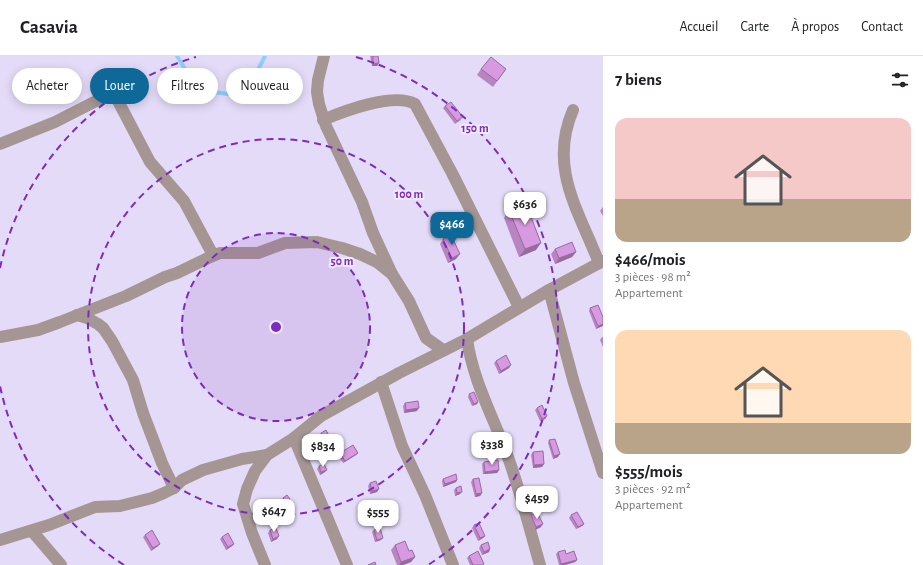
<!DOCTYPE html>
<html lang="fr">
<head>
<meta charset="utf-8">
<style>
	body { margin:0; font-family:"Alegreya Sans",sans-serif; background:#f2f2f2; color:#202124; height:100vh; display:flex; flex-direction:column; font-size:15px; white-space:nowrap }
	* { box-sizing:border-box; margin:0 }
	p { font-size:13px; color:#757577 }
	.icon { flex:none; width:22px; height:22px; fill:none; stroke:currentColor; stroke-width:2; stroke-linecap:round; stroke-linejoin:round }
	.map { position:relative; flex:1; overflow:hidden }
	.details { display:flex; flex-direction:column; background:#fff; width:320px }
	.details>* { flex:none }
	.hud { position:absolute; left:12px; top:12px; width:380px; height:36px; display:flex; gap:8px }
	.price { position:absolute; translate:-50% -34px; padding:0 9px; border-radius:8px; background:#fff; color:#222; font-size:13px; line-height:26px; filter:drop-shadow(0 1px 2px #0008) }
	.price::after { content:''; position:absolute; left:50%; top:24px; width:12px; height:9px; margin-left:-6px; background:inherit; clip-path:polygon(0 0,100% 0,50% 100%) }
	.price.active { background:#0e6999; color:#fff }
	ul { padding:0; list-style:none }
	li { display:grid; align-content:center; gap:8px; height:212px; padding:0 12px }
	li span { display:grid; place-items:center; height:124px; border-radius:12px; color:#555 }
	li>.icon { margin-inline-start:auto }
	span .icon { width:72px; height:72px; fill:#fffc; stroke-width:1 }
	li b { font-size:17px }
	h2 { display:flex; justify-content:space-between; align-items:center; height:48px; padding:0 12px; font-size:17px }
	.tag { padding:0 14px; border-radius:18px; background:#fff; box-shadow:0 2px 10px #0003; font-size:14px; line-height:36px }
	.tag.active { background:#0e6999; color:#fff }
	header { display:flex; align-items:center; gap:24px; box-sizing:border-box; height:56px; padding:0 20px; background:#fff; border-bottom:1px solid #e0e0e0 }
	header strong { font-size:19px }
	nav { display:flex; gap:22px; margin-inline-start:auto; font-size:14px }
	main { display:flex; flex:1; min-height:0 }
	.map>svg:first-child { display:block }
</style>
</head>
<body>
<header>
<strong>Casavia</strong>
<nav><a>Accueil</a><a>Carte</a><a>À propos</a><a>Contact</a></nav>
</header>
<main>
<div class="map">
<svg width="603" height="509" viewBox="0 0 603 509">
	<rect width="100%" height="100%" fill="#e4dbf8"/>
	<g fill="none" stroke-linecap="round" stroke-linejoin="round">
		<polyline stroke="#8dcfff" stroke-width="4" points="177,0 198,34 228,38 249,32 265,0"/>
		<g stroke="#a59694" stroke-width="12">
			<polyline points="324,0 318,24 317,36 319,48 326,70 362,146 373,177 392,218 409,245 426,282 443,294"/>
			<path d="M573,54C548,112 579,155 599,207"/>
			<path d="M323,64C344,55 394,36 415,48L452,117L519,251"/>
			<polyline points="0,88 55,66 104,41 111,39 118,45 150,106 184,145 213,199"/>
			<polyline points="549,234 574,327 603,417"/>
			<polyline points="77,259 87,262 98,268 103,272 112,285 133,324 143,357 162,407 174,432"/>
			<polyline points="0,281 38,274 60,266 126,240 165,221 177,217 208,202 220,197 258,197 285,187 317,186 342,192 360,198 377,206 392,218"/>
			<path d="M467,283C473,326 495,364 509,404C521,438 530,474 540,509"/>
			<polyline points="381,326 402,390 425,439 453,509"/>
			<polyline points="294,382 347,509"/>
			<polyline points="32,475 61,509"/>
			<polyline points="0,484 49,469 95,451 120,450 152,442 164,437 174,432 182,424 203,414 242,403 267,399"/>
			<polyline points="265,509 252,477 243,448 247,433 255,415 267,399 294,382 321,360 399,317 467,283 549,234 603,205"/>
		</g>
	</g>
	<g fill="#b984c2">
		<polygon points="370,0 378,0 379,7 377,10 372,10"/>
		<polygon points="481,13 506,13 493,31 477,19"/>
		<polygon points="445,50 461,64 455,68 443,52"/>
		<polygon points="603,151 603,160 600,155"/>
		<polygon points="509,154 536,194 519,201 504,162"/>
		<polygon points="443,183 456,203 448,207 440,188"/>
		<polygon points="555,193 576,196 572,201 555,208 551,198"/>
		<polygon points="590,252 603,268 596,273 589,255"/>
		<polygon points="602,281 603,281 603,291 600,284"/>
		<polygon points="496,305 509,312 499,318 494,307"/>
		<polygon points="469,338 478,346 477,348 472,350 468,341"/>
		<polygon points="405,347 417,355 404,357 403,350"/>
		<polygon points="537,352 547,360 545,363 540,365 535,354"/>
		<polygon points="321,377 327,382 322,385 319,380"/>
		<polygon points="549,384 558,401 553,403 548,387"/>
		<polygon points="533,396 544,408 542,411 533,412 531,399"/>
		<polygon points="340,397 358,397 356,399 343,407 338,399"/>
		<polygon points="484,406 499,414 497,417 483,418 482,408"/>
		<polygon points="319,410 325,416 320,419 317,413"/>
		<polygon points="443,423 457,424 456,426 443,431 442,425"/>
		<polygon points="473,423 482,437 480,440 475,441 471,426"/>
		<polygon points="370,427 377,436 370,438 368,430"/>
		<polygon points="456,432 460,438 455,440 454,434"/>
		<polygon points="283,442 290,443 288,446 284,448 281,444"/>
		<polygon points="531,459 541,471 535,474 529,461"/>
		<polygon points="571,459 584,468 582,470 576,473 569,462"/>
		<polygon points="474,469 485,480 483,482 478,485 472,472"/>
		<polygon points="270,474 277,483 271,486 268,477"/>
		<polygon points="374,474 381,484 375,486 372,476"/>
		<polygon points="145,479 158,490 151,495 143,481"/>
		<polygon points="222,481 234,488 232,490 226,494 220,483"/>
		<polygon points="395,489 409,495 415,501 411,506 403,509 397,509 391,494"/>
		<polygon points="481,489 490,493 489,496 482,499 479,492"/>
		<polygon points="558,496 566,498 577,504 575,506 565,509 559,509 556,498"/>
		<polygon points="469,500 483,509 470,509 467,502"/>
	</g>
	<g fill="#966c9e">
		<polygon points="379,7 377,10 372,10 373,8"/>
		<polygon points="541,187 536,194 519,201 525,193"/>
		<polygon points="576,196 572,201 555,208 559,202"/>
		<polygon points="460,198 456,203 448,207 452,202"/>
		<polygon points="603,268 603,270 596,273 598,270"/>
		<polygon points="511,309 509,312 499,318 501,315"/>
		<polygon points="478,346 477,348 472,350 474,348"/>
		<polygon points="419,352 417,355 404,357 406,354"/>
		<polygon points="547,360 545,363 540,365 542,363"/>
		<polygon points="329,380 327,382 322,385 324,382"/>
		<polygon points="358,397 356,399 343,407 345,405"/>
		<polygon points="560,398 558,401 553,403 554,400"/>
		<polygon points="544,408 542,411 533,412 534,409"/>
		<polygon points="327,414 325,416 320,419 321,416"/>
		<polygon points="499,414 497,417 483,418 485,416"/>
		<polygon points="457,424 456,426 443,431 445,428"/>
		<polygon points="379,433 377,436 370,438 372,435"/>
		<polygon points="462,436 460,438 455,440 457,437"/>
		<polygon points="482,437 480,440 475,441 476,438"/>
		<polygon points="543,468 541,471 535,474 536,471"/>
		<polygon points="584,468 582,470 576,473 578,471"/>
		<polygon points="279,480 277,483 271,486 273,483"/>
		<polygon points="485,480 483,482 478,485 480,482"/>
		<polygon points="383,482 381,484 375,486 377,484"/>
		<polygon points="160,488 158,490 151,495 153,492"/>
		<polygon points="234,488 232,490 226,494 228,491"/>
		<polygon points="490,493 489,496 482,499 484,496"/>
		<polygon points="415,501 411,506 403,509 399,509 401,506"/>
		<polygon points="577,504 575,506 565,509 561,509 561,508"/>
	</g>
	<g fill="#d79ae1" stroke="#966c9e">
		<polygon points="373,0 378,0 379,7 373,8"/>
		<polygon points="491,1 506,13 497,25 481,13"/>
		<polygon points="451,46 463,61 457,65 445,50"/>
		<polygon points="526,148 541,187 525,193 509,154"/>
		<polygon points="451,179 460,198 452,202 443,183"/>
		<polygon points="572,186 576,196 559,202 555,193"/>
		<polygon points="598,249 603,261 603,268 598,270 590,252"/>
		<polygon points="506,299 511,309 501,315 496,305"/>
		<polygon points="474,336 478,346 474,348 469,338"/>
		<polygon points="418,345 419,352 406,354 405,347"/>
		<polygon points="542,349 547,360 542,363 537,352"/>
		<polygon points="326,374 329,380 324,382 321,377"/>
		<polygon points="555,383 560,398 554,400 549,384"/>
		<polygon points="353,389 358,397 345,405 340,397"/>
		<polygon points="543,395 544,408 534,409 533,396"/>
		<polygon points="498,404 499,414 485,416 484,406"/>
		<polygon points="324,408 327,414 321,416 319,410"/>
		<polygon points="456,418 457,424 445,428 443,423"/>
		<polygon points="479,422 482,437 476,438 473,423"/>
		<polygon points="376,425 379,433 372,435 370,427"/>
		<polygon points="461,430 462,436 457,437 456,432"/>
		<polygon points="287,439 290,443 286,446 283,442"/>
		<polygon points="537,456 543,468 536,471 531,459"/>
		<polygon points="577,456 584,468 578,471 571,459"/>
		<polygon points="479,467 485,480 480,482 474,469"/>
		<polygon points="276,472 279,480 273,483 270,474"/>
		<polygon points="380,472 383,482 377,484 374,474"/>
		<polygon points="152,474 160,488 153,492 145,479"/>
		<polygon points="228,477 234,488 228,491 222,481"/>
		<polygon points="405,485 409,495 412,494 415,501 401,506 395,489"/>
		<polygon points="488,486 490,493 484,496 481,489"/>
		<polygon points="565,494 566,498 574,495 577,504 561,508 558,496"/>
		<polygon points="478,495 484,508 482,509 473,509 469,500"/>
		<polygon points="375,506 376,509 368,509"/>
	</g>
	<circle cx="276" cy="271" r="94" fill="#7b2cbf" fill-opacity=".12"/>
	<g fill="none" stroke="#7b2cbf" stroke-width="2" stroke-dasharray="7 5">
		<circle cx="276" cy="271" r="94"/>
		<circle cx="276" cy="271" r="188"/>
		<path d="M124 509A282 282 0 0 1 0 330M0 212A282 282 0 0 1 196 1M356 1A282 282 0 0 1 428 509"/>
	</g>
	<circle cx="276" cy="271" r="6" fill="#7b2cbf" stroke="#f0eafc" stroke-width="2"/>
	<g font-size="12" text-anchor="middle" font-weight="bold" fill="#7b2cbf" stroke="#f0eafc" stroke-width="4" stroke-linejoin="round" paint-order="stroke">
		<text x="475" y="76">150 m</text>
		<text x="409" y="142">100 m</text>
		<text x="342" y="209">50 m</text>
	</g>
</svg>
<b class="price" style="left:525px;top:170px">$636</b>
<b class="price active" style="left:452px;top:190px">$466</b>
<b class="price" style="left:492px;top:410px">$338</b>
<b class="price" style="left:323px;top:412px">$834</b>
<b class="price" style="left:537px;top:464px">$459</b>
<b class="price" style="left:274px;top:477px">$647</b>
<b class="price" style="left:378px;top:478px">$555</b>
<div class="hud">
<a class="tag">Acheter</a>
<a class="tag active">Louer</a>
<a class="tag">Filtres</a>
<a class="tag">Nouveau</a>
</div>
</div>
<section class="details">
<h2>7 biens<svg class="icon" aria-label="filters" viewBox="0 0 24 24"><path d="M4 7h16M4 17h16"/><circle cx="9" cy="7" r="2"/><circle cx="15" cy="17" r="2"/></svg></h2>
<ul>
<li><span style="background:linear-gradient(#f6c9c9 65%,#b9a48a 0)"><svg class="icon" aria-label="home" viewBox="0 0 24 24"><path d="M3 11l9-7 9 7M6 9v11h12V9"/></svg></span><div><b>$466/mois</b><p>3 pièces · 98 m²</p><p>Appartement</p></div></li>
<li><span style="background:linear-gradient(#ffd9b3 75%,#b9a48a 0)"><svg class="icon" aria-label="home" viewBox="0 0 24 24"><path d="M3 11l9-7 9 7M6 9v11h12V9"/></svg></span><div><b>$555/mois</b><p>3 pièces · 92 m²</p><p>Appartement</p></div></li>
</ul>
</section>
</main>
</body>
</html>
